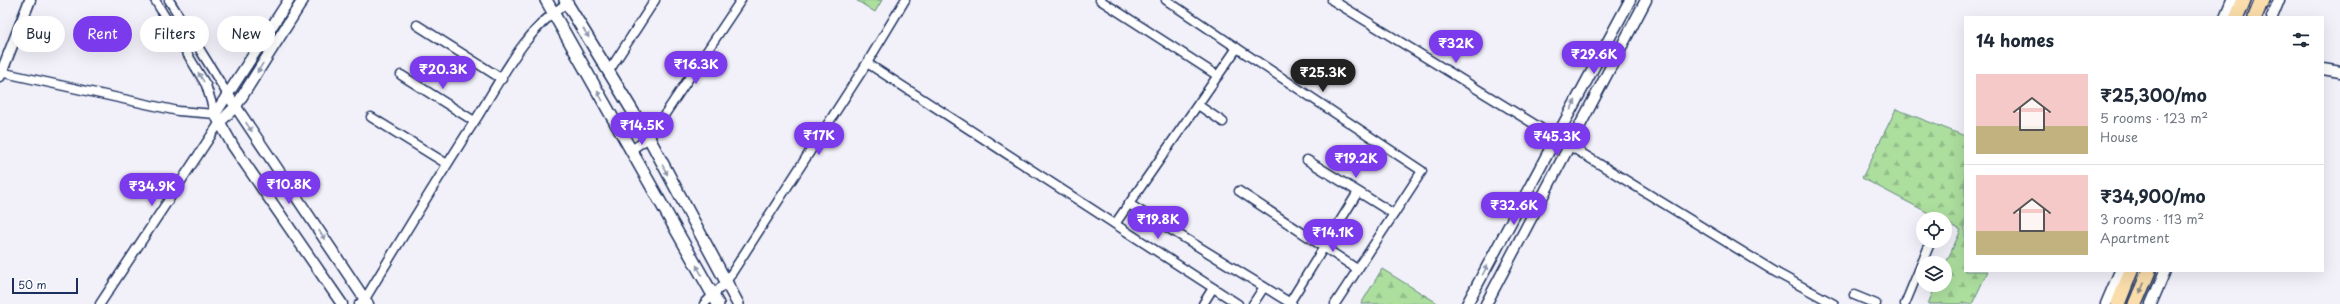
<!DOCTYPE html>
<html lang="en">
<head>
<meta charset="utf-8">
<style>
	body { margin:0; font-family:"Playpen Sans",sans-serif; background:#f2f2f3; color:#1f2937; height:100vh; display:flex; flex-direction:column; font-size:15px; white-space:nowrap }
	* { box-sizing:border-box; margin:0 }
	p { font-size:13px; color:#747a83 }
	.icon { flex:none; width:22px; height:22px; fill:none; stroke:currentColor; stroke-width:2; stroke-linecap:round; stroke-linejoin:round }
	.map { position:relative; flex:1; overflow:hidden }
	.details { position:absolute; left:1964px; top:16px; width:360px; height:256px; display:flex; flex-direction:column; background:#fff; border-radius:0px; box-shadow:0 4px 16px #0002 }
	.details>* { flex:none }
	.guide { position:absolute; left:12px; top:16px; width:380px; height:36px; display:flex; gap:8px }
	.tools { position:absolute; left:1916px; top:212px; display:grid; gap:8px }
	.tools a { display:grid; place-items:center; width:36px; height:36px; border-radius:50%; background:#fff; box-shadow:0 4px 16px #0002; font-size:20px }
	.scale { position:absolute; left:12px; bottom:10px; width:66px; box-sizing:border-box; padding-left:4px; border:2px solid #1b2f5e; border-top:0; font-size:11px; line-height:14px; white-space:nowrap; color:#1b2f5e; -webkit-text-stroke:3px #fff; paint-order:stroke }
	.price { position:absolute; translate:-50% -34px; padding:0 9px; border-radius:14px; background:#7c3aed; color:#fff; font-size:13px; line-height:26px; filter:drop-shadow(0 1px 2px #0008) }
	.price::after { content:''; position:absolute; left:50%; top:24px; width:12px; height:9px; margin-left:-6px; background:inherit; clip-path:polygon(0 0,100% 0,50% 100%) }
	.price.current { background:#222; color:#fff }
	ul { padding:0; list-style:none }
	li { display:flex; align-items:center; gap:12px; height:100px; padding:0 12px }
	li+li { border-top:1px solid #e0e1e3 }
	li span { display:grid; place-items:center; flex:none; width:112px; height:80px; border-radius:0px; color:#555 }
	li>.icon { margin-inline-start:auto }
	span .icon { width:48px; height:48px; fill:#fffc; stroke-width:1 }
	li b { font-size:17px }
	h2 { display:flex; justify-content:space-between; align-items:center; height:48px; padding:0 12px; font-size:17px }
	.chip { padding:0 14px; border-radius:18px; background:#fff; box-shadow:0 4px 16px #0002; font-size:14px; line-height:36px }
	.chip.current { background:#7c3aed; color:#fff }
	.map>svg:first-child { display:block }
</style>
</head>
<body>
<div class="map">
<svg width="2340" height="304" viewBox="0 0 2340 304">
	<defs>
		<pattern id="forest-firs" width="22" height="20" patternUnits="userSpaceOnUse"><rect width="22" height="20" fill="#acde9e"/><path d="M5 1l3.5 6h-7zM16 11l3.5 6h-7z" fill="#93bf8a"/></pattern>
	</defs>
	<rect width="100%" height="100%" fill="#f2f1fa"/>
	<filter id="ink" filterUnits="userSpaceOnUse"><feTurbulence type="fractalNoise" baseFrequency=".025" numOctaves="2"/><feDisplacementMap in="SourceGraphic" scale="8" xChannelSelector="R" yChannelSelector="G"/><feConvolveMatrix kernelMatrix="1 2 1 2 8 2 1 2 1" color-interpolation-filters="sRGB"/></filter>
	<g filter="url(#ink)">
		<g fill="url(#forest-firs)" stroke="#64867e">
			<polygon points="856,0 882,0 875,12"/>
			<polygon points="1896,109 1965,136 1965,271 1988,271 1972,304 1928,304 1936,285 1945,285 1945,265 1961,230 1945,222 1945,219 1940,219 1862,178"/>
			<polygon points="1382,269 1439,304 1361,304"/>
		</g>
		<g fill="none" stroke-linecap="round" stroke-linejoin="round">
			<defs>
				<g id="minor">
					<polyline points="169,0 228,95"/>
					<polyline points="1100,0 1218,76"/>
					<polyline points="1166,0 1237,48"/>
					<polyline points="1332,0 1777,273 1834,304"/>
					<polyline points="417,25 502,79"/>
					<polyline points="867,63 1238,304"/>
					<polyline points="609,71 655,0"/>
					<polyline points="0,72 178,111 215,114 206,85 155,0"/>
					<polyline points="401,75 474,121"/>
					<polyline points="1198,105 1223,122"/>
					<polyline points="371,117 447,164"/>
					<polyline points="631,150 649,138 741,0"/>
					<polyline points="1307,160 1394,214"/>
					<polyline points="1239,191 1357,269"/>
					<polyline points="1129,204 1292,304"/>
					<polyline points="1115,224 1237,48 1422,171 1335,304"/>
					<polyline points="1854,295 1876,304"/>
					<polyline points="1290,302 1358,192"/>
					<polyline points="100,304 220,122"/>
					<path d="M359,304L365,299C402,238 439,176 478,116C504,74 525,30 567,3"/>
					<polyline points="704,304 726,282 867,63 905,0"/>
					<polyline points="1203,304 1213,288"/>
					<polyline points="1253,304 1264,287"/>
					<polyline points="1905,304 1931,241"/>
				</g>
				<g id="tertiary">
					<polyline points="289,0 215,114 233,146 342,304"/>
					<polyline points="2225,17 2232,0"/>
					<polyline points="2272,17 2279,0"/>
					<polyline points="2323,69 2340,72"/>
					<polyline points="0,76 30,0"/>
					<polyline points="228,95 368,304"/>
					<polyline points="220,122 236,106 303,0"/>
					<polyline points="1467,304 1630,0"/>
					<polyline points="1486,304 1646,0"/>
					<polyline points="2106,304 2120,271"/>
					<polyline points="2151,304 2165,271"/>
				</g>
				<g id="secondary">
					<polyline points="546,0 718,304"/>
					<polyline points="565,0 649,138 738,304"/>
				</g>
				<g id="primary">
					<polyline points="2237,17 2244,0"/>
					<polyline points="2255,17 2262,0"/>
					<polyline points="2118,304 2131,271"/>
					<polyline points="2135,304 2149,271"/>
				</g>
			</defs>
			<use href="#minor" stroke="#1b2f5e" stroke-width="11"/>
			<use href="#tertiary" stroke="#1b2f5e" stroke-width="13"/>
			<use href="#secondary" stroke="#1b2f5e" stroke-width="14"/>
			<use href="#primary" stroke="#1b2f5e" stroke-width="16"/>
			<use href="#minor" stroke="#fff" stroke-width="8"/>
			<use href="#tertiary" stroke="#fff" stroke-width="10"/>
			<use href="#secondary" stroke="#fff" stroke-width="11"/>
			<use href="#primary" stroke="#faddab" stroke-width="13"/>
		</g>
		<defs><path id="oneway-solid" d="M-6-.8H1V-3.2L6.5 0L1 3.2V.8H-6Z"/></defs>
		<g fill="#8d97ae">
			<use href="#oneway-solid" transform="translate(586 33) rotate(58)"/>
			<use href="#oneway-solid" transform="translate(260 68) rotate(122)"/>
			<use href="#oneway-solid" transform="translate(201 77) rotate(-121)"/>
			<use href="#oneway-solid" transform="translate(600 96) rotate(-119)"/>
			<use href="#oneway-solid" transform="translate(1573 105) rotate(-62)"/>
			<use href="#oneway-solid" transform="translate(249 127) rotate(56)"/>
			<use href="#oneway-solid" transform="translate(665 170) rotate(62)"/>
			<use href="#oneway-solid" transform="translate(322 235) rotate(56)"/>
			<use href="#oneway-solid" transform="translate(699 270) rotate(-119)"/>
			<use href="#oneway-solid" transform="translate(1485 270) rotate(-62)"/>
		</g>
		<use fill="#8a8684" href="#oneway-solid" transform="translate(2142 288) rotate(113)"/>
	</g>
</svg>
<div class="tools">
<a><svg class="icon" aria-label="locate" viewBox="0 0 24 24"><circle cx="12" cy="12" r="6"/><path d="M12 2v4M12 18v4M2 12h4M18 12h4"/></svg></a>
<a><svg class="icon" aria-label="layers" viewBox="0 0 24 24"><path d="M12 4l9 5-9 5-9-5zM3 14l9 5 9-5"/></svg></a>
</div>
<div class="scale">50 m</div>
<b class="price" style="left:1456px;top:64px">₹32K</b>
<b class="price" style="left:1594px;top:75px">₹29.6K</b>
<b class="price" style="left:696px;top:85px">₹16.3K</b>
<b class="price" style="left:443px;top:90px">₹20.3K</b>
<b class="price current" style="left:1323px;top:93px">₹25.3K</b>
<b class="price" style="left:642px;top:146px">₹14.5K</b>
<b class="price" style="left:819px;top:156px">₹17K</b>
<b class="price" style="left:1557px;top:157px">₹45.3K</b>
<b class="price" style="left:1356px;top:179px">₹19.2K</b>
<b class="price" style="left:289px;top:205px">₹10.8K</b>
<b class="price" style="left:152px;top:207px">₹34.9K</b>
<b class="price" style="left:1514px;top:226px">₹32.6K</b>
<b class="price" style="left:1158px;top:240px">₹19.8K</b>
<b class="price" style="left:1333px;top:253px">₹14.1K</b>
<div class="guide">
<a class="chip">Buy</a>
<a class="chip current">Rent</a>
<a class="chip">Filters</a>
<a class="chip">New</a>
</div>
<section class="details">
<h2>14 homes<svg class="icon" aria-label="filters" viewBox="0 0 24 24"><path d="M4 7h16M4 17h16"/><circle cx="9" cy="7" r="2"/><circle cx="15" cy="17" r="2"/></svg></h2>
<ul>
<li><span style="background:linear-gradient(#f6c9c9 65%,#c2b280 0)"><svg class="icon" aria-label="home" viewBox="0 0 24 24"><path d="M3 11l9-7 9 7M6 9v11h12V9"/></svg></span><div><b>₹25,300/mo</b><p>5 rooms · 123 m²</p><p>House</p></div></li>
<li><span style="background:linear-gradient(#f6c9c9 70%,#c2b280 0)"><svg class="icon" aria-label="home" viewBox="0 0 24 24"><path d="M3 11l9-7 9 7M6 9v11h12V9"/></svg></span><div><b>₹34,900/mo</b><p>3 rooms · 113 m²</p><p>Apartment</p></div></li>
</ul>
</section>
</div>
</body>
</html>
